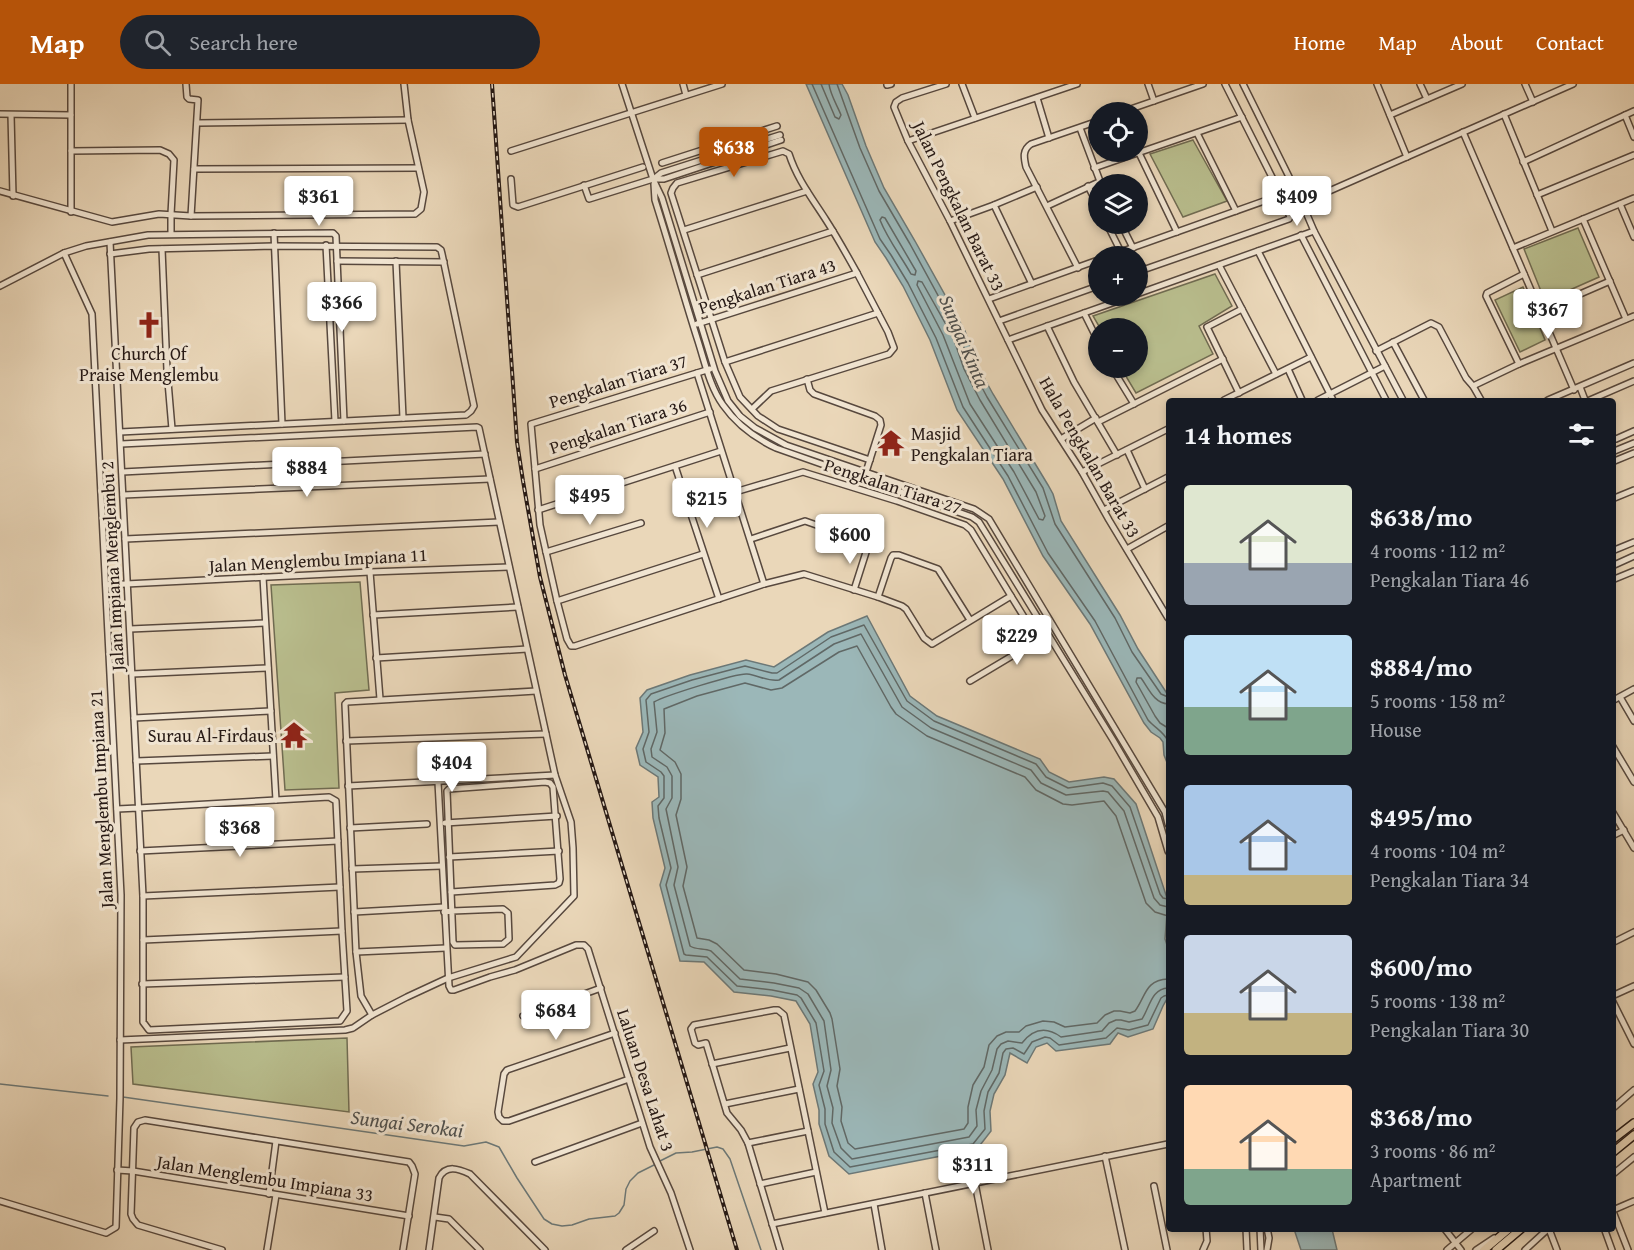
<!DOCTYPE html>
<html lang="en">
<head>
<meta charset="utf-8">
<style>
	body { margin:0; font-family:"Gentium Book Plus",serif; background:#20242c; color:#f1f3f6; height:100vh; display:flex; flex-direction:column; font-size:22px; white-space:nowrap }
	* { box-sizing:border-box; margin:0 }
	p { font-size:20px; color:#9ea1a6 }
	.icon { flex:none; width:33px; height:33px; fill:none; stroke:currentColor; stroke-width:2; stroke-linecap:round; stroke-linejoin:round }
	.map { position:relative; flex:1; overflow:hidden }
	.sheet { position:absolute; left:1166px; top:314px; width:450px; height:834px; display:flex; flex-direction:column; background:#171b24; border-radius:6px; box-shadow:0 3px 9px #0003 }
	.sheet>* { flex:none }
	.fabs { position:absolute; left:1088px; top:18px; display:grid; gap:12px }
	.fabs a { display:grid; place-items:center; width:60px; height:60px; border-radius:50%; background:#171b24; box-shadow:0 3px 9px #0003; font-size:30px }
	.price { position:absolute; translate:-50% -51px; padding:0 14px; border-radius:6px; background:#fff; color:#222; font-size:20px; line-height:39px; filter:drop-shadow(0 2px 3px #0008) }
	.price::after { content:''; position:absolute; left:50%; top:36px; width:18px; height:14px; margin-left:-9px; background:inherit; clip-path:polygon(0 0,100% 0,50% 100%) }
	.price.active { background:#b45309; color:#fff }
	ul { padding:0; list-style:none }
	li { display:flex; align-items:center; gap:18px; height:150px; padding:0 18px }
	li span { display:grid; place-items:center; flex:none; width:168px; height:120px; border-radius:6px; color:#555 }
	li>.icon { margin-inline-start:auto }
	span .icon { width:72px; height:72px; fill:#fffc; stroke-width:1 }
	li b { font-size:26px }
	h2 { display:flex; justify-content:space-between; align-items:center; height:72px; padding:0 18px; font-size:26px }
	header { display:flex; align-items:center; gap:36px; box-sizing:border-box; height:84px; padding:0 30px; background:#b45309; color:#fff }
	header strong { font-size:28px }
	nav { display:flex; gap:33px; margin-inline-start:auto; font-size:21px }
	.search { width:420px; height:54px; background:#20242c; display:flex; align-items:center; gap:15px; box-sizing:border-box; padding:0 21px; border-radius:33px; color:#9ea1a6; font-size:22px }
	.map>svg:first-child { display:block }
</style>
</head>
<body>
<header>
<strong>Map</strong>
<div class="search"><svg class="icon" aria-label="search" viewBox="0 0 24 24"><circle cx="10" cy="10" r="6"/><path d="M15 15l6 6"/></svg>Search here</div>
<nav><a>Home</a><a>Map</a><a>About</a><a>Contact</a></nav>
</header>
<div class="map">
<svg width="1634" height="1166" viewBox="0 0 1634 1166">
	<rect width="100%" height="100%" fill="#ead7b9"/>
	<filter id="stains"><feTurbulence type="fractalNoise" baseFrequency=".00333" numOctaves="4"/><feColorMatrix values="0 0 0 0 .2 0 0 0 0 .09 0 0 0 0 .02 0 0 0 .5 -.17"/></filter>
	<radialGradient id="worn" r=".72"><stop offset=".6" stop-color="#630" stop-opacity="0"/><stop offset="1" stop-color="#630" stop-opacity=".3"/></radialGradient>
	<g fill="#b9be8e" stroke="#706c52" stroke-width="1.5">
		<polygon points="1193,56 1227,117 1183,133 1150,70"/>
		<polygon points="1578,144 1599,193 1545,217 1524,165"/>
		<polygon points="1215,190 1232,222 1199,242 1213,270 1136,309 1121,284 1137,284 1137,244 1100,244 1093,232"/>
		<polygon points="1523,203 1545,256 1520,268 1495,216"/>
		<polygon points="360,498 369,606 335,609 339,704 285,706 271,501"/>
		<polygon points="347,954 349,1028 133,1000 131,963"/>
	</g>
	<g fill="#9bb7b8" stroke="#6c7877" stroke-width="1.5">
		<polygon points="806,0 842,0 848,11 866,62 884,104 915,157 965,247 976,279 993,310 1048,401 1053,410 1061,437 1120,531 1138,565 1168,611 1168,681 1164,671 1163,658 1160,654 1151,648 1144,639 1090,540 1043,472 1003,395 957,326 930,256 903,202 886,174 875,158"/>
		<polygon points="867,532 910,612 937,632 1040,675 1049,688 1069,698 1104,693 1114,695 1136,720 1168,817 1165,855 1168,864 1168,913 1163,922 1153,945 1128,953 1118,949 1110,960 1056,967 1047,959 1036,963 1027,979 1010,969 1005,991 994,1010 990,1027 991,1047 977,1065 849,1090 829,1072 819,1040 819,1026 813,1000 818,988 810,940 796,917 771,912 734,908 704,878 680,877 660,801 665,784 653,734 652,718 659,713 658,693 640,681 636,664 643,648 640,614 647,606 690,591 746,576 774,583 828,548"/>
		<polygon points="1294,1145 1332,1145 1337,1166 1301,1166"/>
	</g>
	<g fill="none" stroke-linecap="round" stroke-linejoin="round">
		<g stroke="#606866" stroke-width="1.5">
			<path d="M812,0L880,155L891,171L908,199L936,254L963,323L1008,392L1048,469L1095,537L1148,636C1155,644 1164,648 1168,657"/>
			<path d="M821,0L835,33L839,35L841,31C837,21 830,10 829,0"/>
			<polyline points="837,0 860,64 879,107 910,160 959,250 970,281 987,313 1043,404 1055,440 1115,534 1132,568 1161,610 1168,613"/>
			<path d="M882,133L885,134L916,187L915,191L911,190C901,172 888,156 880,136Z"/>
			<polygon points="918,197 922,198 953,253 964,285 980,316 1036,408 1045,432 1043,436 1039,435 1014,388 970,320 943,251 917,201"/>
			<path d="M1168,620C1154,619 1149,605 1141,594H1137L1136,598L1155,632L1160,639L1168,644"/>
			<polyline points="1168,815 1163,814 1160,810 1130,723 1112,702 1103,699 1068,704 1046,693 1036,680 934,637 907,617 864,541 831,553 777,589 772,589 745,582 692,596 651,610 646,616 649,648 643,665 646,678 661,688 664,692 664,714 658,722 659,734 671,784 666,801 684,870 686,871 707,873 737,902 772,906 797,911 801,914 816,939 824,987 819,1001 825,1025 825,1040 834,1068 850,1083 973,1060 985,1045 984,1027 988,1008 999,989 1003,969 1006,965 1013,964 1024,970 1032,958 1045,953 1050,954 1059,961 1106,954 1117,944 1129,946 1148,941 1161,914 1164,912 1168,911"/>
			<path d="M1168,823L1160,821L1154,814L1124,727L1108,708L1103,707L1066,711L1041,699L1031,686L931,644L902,623L861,550L834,560L779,596C768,598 758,591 747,590C737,589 664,612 654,618L657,648L651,665L652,673L667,683L672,692V714L666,725L678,783L674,801L690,862C696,866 704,864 711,867L740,895L774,899L799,904L808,910L824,937L831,986L827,1002L833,1024L832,1039L841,1064L852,1075L969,1053L977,1042L976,1026L981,1007L992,986L997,965L1001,960L1008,957L1022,959C1033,945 1046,942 1061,953L1102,947L1109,939L1116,936H1121L1129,938L1142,935C1150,923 1151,905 1168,904"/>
			<path d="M1168,832L1155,828L1146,819L1116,732L1104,717L1072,721L1063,720L1036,706L1025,693L927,652L896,630L891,623L857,562L839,568L782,604L771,606L745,599L697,612L664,625L665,649L660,666L675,678L681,690V715L676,731L687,783L683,802L697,854L709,856L717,860L744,886L776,890L808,898L816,906L830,929L832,935L840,985L837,1002L842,1023L841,1037L848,1059L855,1065L964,1045L968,1039V1023L973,1001L984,983L989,961L997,952L1006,948H1019L1026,942L1043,937L1054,938L1065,943L1097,939L1105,931L1114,927H1120L1130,929L1135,927C1146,912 1145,896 1168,895"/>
		</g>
		<g stroke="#6c7877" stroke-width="1.5">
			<polyline points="0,1000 108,1012"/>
			<polyline points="123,1013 464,1062 486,1058 499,1063 517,1094 544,1135 552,1140 562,1142 572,1141 589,1135 615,1132 619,1129 624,1121 626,1105 630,1097 638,1089 656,1080"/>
			<polyline points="660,1077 676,1069 692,1068 717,1063 723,1065 730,1075 761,1166"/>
		</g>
		<defs>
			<g id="minor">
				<polyline points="71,0 71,128"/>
				<polyline points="186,0 187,13 189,15 198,16 191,132"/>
				<polyline points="622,0 653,95 662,114 715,287 728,317 740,332 755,344 786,361 974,425 989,435 1165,728 1168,740"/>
				<polyline points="683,0 686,11"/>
				<polyline points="946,0 902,14 896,18 894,23 908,57 950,137 1042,326 1082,388 1109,436 1168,534"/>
				<polyline points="962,0 975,34"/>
				<polyline points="1148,0 1154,17"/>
				<polyline points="1243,0 1302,119 1314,147 1403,316"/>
				<polyline points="1377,0 1407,73"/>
				<polyline points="1420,0 1427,15"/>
				<polyline points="1525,0 1533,18"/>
				<polyline points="887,1 891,0"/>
				<polyline points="1037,14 1049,54"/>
				<polyline points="1122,28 1203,0"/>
				<polyline points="0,30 71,31"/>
				<polyline points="1504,30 1552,147"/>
				<polyline points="11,31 13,112"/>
				<polyline points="1390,31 1462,0"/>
				<polyline points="1625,31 1634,53"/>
				<polyline points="197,39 408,36"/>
				<polyline points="1080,44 1101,100"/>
				<polyline points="1463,48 1574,306"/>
				<polyline points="1197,49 1236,127"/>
				<polyline points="908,57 1077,0"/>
				<polyline points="71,67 160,66 169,70 174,76 171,130 171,150"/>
				<polyline points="511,67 722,0"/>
				<polyline points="1139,69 1177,148"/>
				<polyline points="1523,78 1634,27"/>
				<polyline points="662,79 777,42"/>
				<polyline points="1094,84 1242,33"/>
				<polyline points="194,85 418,84"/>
				<polyline points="655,94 661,89 780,51"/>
				<polyline points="511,95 513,121 518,123 643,83"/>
				<path d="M654,100L655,116C670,163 683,210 698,257C705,279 710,303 723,321C737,341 755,354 776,364L972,433L979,438L1113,656L1158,733L1168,767"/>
				<polyline points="584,101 589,115 653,95 664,95 781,56"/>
				<polyline points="1088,102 1098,122"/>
				<polyline points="0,107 112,138 159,130 191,132 415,130 421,125 424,108 408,36 404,0"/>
				<polyline points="1537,111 1634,71"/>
				<polyline points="1302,119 1573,0"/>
				<polyline points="1620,120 1634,153"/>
				<polyline points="994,121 1032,200"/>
				<polyline points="1047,122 1099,98"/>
				<polyline points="1583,135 1626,235"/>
				<polyline points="950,137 994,121 1037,103"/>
				<polyline points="1107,140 1121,168"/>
				<polyline points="1121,140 1133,164"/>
				<polyline points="684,146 807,107"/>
				<polyline points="274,149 282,340"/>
				<polyline points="1301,151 1386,316"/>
				<polyline points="110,158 143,812 143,938 149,946 340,937 347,927 342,847 336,717 329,713 138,724 117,725"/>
				<polyline points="326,161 335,337"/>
				<polyline points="1513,164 1634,114"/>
				<polyline points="162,165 167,286 172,345"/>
				<polyline points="1258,167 1333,316"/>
				<polyline points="110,170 149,165 274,162 437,163 441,166 442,170 474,322 471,327 466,331 120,348"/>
				<polyline points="1109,172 1295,106"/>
				<polyline points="337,177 444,178"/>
				<polyline points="396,177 403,334"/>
				<polyline points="1219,181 1276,290"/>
				<path d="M1078,184L1026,83C1024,74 1022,66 1031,60L1098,37"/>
				<polyline points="1137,188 1289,135 1290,133 1281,111 1225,0"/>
				<polyline points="697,191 833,147"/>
				<polyline points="0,202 64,169 86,162 148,151 333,149 336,152 344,337"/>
				<polyline points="1137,210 1314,147"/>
				<polyline points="989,215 1098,176"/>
				<polyline points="1541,227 1610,197"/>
				<polyline points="1084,229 1098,257"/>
				<polyline points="999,237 1098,202"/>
				<path d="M697,240L857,189C847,171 837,153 826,136C812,114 797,95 789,70L783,67L677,99L673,104L671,109L725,278L740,313L758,332L778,345L870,376"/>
				<polyline points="1047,242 1074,298 1117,371"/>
				<polyline points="1008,256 1132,212"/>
				<polyline points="1393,258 1424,316"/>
				<polyline points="1376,267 1431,239 1439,243 1466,294 1473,302 1481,316"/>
				<polyline points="725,278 878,229"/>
				<polyline points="1519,280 1486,212 1487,209 1524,190"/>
				<polyline points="1112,284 1134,320"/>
				<polyline points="710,285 531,340 540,441 557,517 567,555 571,562 575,562 764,500"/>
				<polyline points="1288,285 1302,316"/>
				<polyline points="697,289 764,500 804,490 878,513 902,522 906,525 924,554 932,560 1011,512 971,446 965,441 897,417 803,388 735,408"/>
				<polyline points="807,295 810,306 814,310 875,332 880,336 881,341 866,388"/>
				<polyline points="1473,302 1519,280 1634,232"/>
				<polyline points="1580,303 1585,316"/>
				<polyline points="1239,309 1207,243 1242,225"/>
				<polyline points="1224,316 1311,273"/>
				<polyline points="1318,316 1385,282"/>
				<polyline points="1548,316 1634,279"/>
				<polyline points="1590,316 1634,297"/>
				<polyline points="752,325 771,307 889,270 894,264 888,248 857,189"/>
				<polyline points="1098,338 1223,275"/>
				<polyline points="1612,354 1616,355 1634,347"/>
				<polyline points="1061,355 1096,334"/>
				<polyline points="1127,366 1145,405"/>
				<polyline points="1612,368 1634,359"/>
				<polyline points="1612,378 1634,369"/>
				<polyline points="675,382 719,515"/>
				<polyline points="535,385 710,328"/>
				<polyline points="122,388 485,370"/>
				<polyline points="1082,388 1168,345"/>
				<polyline points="123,411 490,395"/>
				<polyline points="1612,415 1634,406"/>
				<polyline points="538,426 721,367"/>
				<polyline points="1104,426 1168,393"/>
				<polyline points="125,455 499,438"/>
				<polyline points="751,455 805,437 865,458 868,462 854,506"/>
				<polyline points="1127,465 1168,442"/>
				<polyline points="1612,467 1634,458"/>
				<polyline points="546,468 641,439"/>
				<polyline points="1612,482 1634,472"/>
				<polyline points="370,488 380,615"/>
				<polyline points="263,493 276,716"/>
				<polyline points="1612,496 1634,487"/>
				<polyline points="106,501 370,488 509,483"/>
				<polyline points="878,513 891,474 893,471 899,471 938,485 970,536"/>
				<polyline points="557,517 703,470"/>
				<polyline points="373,531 518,523"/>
				<polyline points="130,545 265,539"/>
				<polyline points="376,574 527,565"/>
				<polyline points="132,590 268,584"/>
				<polyline points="970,597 1032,560 1034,553 1032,546 1011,512"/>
				<polyline points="1620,613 1634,637"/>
				<polyline points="1612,617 1634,605"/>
				<polyline points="134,634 271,627"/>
				<polyline points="346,657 546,650"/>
				<polyline points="1612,661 1634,698"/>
				<polyline points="136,677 273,672"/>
				<polyline points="438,698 449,902 451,906 454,906 490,893 515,886 576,861 584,861 588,865 650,1063 671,1109 690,1166"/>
				<polygon points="545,698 550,699 553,703 560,795 559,799 555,801 451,808 447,707 449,705"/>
				<polyline points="348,702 555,691"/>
				<polyline points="1612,727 1634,764"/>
				<polyline points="445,739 557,732"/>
				<polyline points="350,744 427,740"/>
				<polyline points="1612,752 1624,746"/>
				<polyline points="140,767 338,757"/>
				<polyline points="449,773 559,767"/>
				<polyline points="352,785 442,782"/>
				<polyline points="143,812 340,803"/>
				<polyline points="354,828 444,823"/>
				<polyline points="444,828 452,827 503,825 508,829 509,855 503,860 455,861 453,858 451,808"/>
				<polyline points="143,856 342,847"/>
				<polyline points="1612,859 1634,848"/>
				<polyline points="356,868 446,864"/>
				<polyline points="142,900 345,893"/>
				<polyline points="1612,912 1634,902"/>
				<polyline points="1612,916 1634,960"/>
				<polyline points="372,931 361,912 356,868 345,620 347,618 536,607"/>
				<polyline points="523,932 601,904"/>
				<polyline points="615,949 507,986 504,990 498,1028 499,1033 503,1037 509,1037 629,995"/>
				<polyline points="120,956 345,946 353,944 372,931 407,913 448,894 516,873 574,812 573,764 571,738 555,691 479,344 477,343 121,360"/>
				<polyline points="712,980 790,964"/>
				<polyline points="725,1020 799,1005"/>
				<polyline points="1612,1025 1634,1006"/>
				<polyline points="748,1059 808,1047"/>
				<polyline points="1105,1072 1125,1166"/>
				<polyline points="535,1078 642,1039"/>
				<polyline points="117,1086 133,1087 409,1132"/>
				<polyline points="1612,1091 1634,1073"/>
				<polyline points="975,1099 988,1166"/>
				<polyline points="760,1100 816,1088"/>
				<polyline points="1154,1102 1167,1166"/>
				<polyline points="925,1109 936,1166"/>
				<polyline points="269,1110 276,1057"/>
				<polyline points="0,1117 106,1149 116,1143 120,1014 121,811 92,230 64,169"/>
				<polyline points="874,1120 882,1166"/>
				<polyline points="1612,1125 1628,1166"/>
				<polyline points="1613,1126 1634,1117"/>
				<polyline points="435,1133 449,1135 480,1166"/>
				<polyline points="772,1140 1168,1060"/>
				<polyline points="1246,1144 1247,1166"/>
				<polyline points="1260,1144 1261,1166"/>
				<polyline points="1444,1144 1461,1166"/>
				<polyline points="1604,1144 1612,1166"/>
				<polyline points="1549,1145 1557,1166"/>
				<polyline points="222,1166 138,1141 133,1135 131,1130 134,1044 138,1038 145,1036 409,1078 412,1082 415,1090 403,1166"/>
				<polyline points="267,1166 276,1111"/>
				<path d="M429,1166L439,1094C446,1080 459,1085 470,1090L545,1166"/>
				<polyline points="626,1166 654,1147"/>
				<polyline points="780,1166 748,1059 741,1046 727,1029 706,959 698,961 695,959 691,945 694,941 774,926 778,926 784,931 825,1129"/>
				<polyline points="1203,1166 1207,1157 1206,1144"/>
				<polyline points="1267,1166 1269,1154 1267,1144"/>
				<polyline points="1447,1166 1473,1144"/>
				<polyline points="1476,1166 1494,1154"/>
				<polyline points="1525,1166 1549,1144"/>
			</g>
			<g id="major">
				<polyline points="1612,1056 1634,1039"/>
				<polyline points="1612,1069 1634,1051"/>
				<polyline points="1484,1166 1510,1144"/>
				<polyline points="1496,1166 1522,1144"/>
			</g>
		</defs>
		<use href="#minor" stroke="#57483e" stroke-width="8"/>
		<use href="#major" stroke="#261915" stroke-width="10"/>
		<use href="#minor" stroke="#f1e5d2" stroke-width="5"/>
		<use href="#major" stroke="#ead7b9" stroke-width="7"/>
		<defs>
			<polyline id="rail" points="492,0 517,358 523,397 540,493 565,591 737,1166"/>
		</defs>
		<use href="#rail" stroke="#261915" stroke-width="4"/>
		<use href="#rail" stroke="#f1e5d2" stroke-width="1.5" stroke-dasharray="4.5" stroke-linecap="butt"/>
	</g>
	<defs>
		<symbol id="church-bare" viewBox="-9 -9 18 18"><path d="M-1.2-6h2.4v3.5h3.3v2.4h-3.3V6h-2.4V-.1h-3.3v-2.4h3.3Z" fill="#8f2418" stroke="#f1e5d2" stroke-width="2.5" paint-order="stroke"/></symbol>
		<symbol id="temple-bare" viewBox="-9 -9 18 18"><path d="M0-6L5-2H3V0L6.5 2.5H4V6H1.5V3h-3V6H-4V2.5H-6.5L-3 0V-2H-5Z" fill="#8f2418" stroke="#f1e5d2" stroke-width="2.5" paint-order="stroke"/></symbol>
	</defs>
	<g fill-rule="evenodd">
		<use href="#church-bare" x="130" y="222" width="38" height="38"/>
		<use href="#temple-bare" x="872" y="340" width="38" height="38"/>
		<use href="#temple-bare" x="275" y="632" width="38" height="38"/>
	</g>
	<g text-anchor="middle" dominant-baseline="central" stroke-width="6" stroke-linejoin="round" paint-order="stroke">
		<g font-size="18" fill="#261915" stroke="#f1e5d2">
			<text transform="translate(959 122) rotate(64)">Jalan Pengkalan Barat 33</text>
			<text transform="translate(767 202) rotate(-18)">Pengkalan Tiara 43</text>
			<text transform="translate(618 297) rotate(-17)">Pengkalan Tiara 37</text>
			<text transform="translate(618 342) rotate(-18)">Pengkalan Tiara 36</text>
			<text transform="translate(1090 373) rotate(60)">Hala Pengkalan Barat 33</text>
			<text transform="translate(893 402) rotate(18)">Pengkalan Tiara 27</text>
			<text transform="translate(318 476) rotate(-3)">Jalan Menglembu Impiana 11</text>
			<text transform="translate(112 482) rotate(-93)">Jalan Impiana Menglembu 2</text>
			<text transform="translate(101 715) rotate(-93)">Jalan Menglembu Impiana 21</text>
			<text transform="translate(646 996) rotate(72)">Laluan Desa Lahat 3</text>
			<text transform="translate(265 1094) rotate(9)">Jalan Menglembu Impiana 33</text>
		</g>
		<g font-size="18" fill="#261915" stroke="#f1e5d2">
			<text x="149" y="269">Church Of<tspan x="149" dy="21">Praise Menglembu</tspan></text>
			<text x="911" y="349" text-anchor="start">Masjid<tspan x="911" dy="21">Pengkalan Tiara</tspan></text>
			<text x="274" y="651" text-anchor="end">Surau Al-Firdaus</text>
		</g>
		<g font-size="20" font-style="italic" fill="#4f504e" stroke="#f1e5d2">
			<text transform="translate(965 257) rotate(67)">Sungai Kinta</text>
			<text transform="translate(407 1039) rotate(7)">Sungai Serokai</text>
		</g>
	</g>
	<rect width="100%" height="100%" filter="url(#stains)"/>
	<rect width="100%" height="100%" fill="url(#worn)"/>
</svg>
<div class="fabs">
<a><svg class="icon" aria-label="locate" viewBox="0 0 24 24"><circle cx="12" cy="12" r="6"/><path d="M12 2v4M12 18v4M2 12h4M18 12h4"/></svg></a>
<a><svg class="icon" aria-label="layers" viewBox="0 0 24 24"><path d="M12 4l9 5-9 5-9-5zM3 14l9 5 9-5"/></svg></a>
<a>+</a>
<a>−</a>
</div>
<b class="price active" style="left:734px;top:94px">$638</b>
<b class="price" style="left:319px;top:143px">$361</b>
<b class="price" style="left:1297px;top:143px">$409</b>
<b class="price" style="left:342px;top:249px">$366</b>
<b class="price" style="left:1548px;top:256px">$367</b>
<b class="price" style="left:307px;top:414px">$884</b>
<b class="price" style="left:590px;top:442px">$495</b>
<b class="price" style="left:707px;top:445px">$215</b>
<b class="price" style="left:850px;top:481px">$600</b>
<b class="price" style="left:1017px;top:582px">$229</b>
<b class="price" style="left:452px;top:709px">$404</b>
<b class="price" style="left:240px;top:774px">$368</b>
<b class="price" style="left:556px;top:957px">$684</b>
<b class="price" style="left:973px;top:1111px">$311</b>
<section class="sheet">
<h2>14 homes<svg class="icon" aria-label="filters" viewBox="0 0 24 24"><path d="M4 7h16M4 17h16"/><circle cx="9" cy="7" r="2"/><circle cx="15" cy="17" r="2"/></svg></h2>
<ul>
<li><span style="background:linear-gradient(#dfe7d0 65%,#9aa5b1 0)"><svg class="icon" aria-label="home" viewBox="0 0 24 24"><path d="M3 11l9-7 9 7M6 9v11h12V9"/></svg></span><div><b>$638/mo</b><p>4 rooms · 112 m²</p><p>Pengkalan Tiara 46</p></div></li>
<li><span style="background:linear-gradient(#bfe0f5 60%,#7fa58c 0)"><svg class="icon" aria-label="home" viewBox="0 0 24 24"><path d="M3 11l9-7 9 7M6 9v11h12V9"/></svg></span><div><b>$884/mo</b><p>5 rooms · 158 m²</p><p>House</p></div></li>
<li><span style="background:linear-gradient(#a9c7e8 75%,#c2b280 0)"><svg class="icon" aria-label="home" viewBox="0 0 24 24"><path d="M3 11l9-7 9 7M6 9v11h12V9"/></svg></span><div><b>$495/mo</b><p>4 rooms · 104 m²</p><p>Pengkalan Tiara 34</p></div></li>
<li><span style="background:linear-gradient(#c9d6e8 65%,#c2b280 0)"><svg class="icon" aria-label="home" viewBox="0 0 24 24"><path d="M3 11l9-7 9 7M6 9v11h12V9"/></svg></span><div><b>$600/mo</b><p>5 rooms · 138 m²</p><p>Pengkalan Tiara 30</p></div></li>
<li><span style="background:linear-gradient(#ffd9b3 70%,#7fa58c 0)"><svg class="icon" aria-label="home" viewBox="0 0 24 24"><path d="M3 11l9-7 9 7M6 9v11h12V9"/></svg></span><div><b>$368/mo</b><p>3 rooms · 86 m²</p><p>Apartment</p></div></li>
</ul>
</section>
</div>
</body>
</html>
